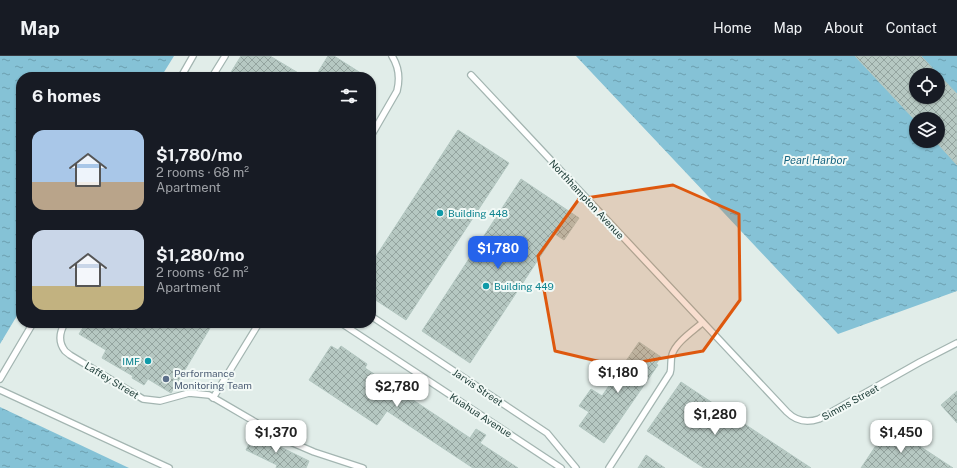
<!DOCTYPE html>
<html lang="en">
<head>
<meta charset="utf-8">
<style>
	body { margin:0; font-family:"Public Sans",sans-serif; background:#242831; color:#f1f3f6; height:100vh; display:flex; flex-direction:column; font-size:15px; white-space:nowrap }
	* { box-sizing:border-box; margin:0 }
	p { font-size:13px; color:#9ea1a6 }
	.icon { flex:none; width:22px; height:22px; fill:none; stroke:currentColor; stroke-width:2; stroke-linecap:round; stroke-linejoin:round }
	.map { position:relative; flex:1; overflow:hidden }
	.panel { position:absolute; left:16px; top:16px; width:360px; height:256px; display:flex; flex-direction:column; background:#171b24; border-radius:16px; box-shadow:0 1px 3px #0004 }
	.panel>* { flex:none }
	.fabs { position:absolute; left:909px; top:12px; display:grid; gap:8px }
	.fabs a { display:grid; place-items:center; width:36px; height:36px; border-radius:50%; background:#171b24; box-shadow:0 1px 3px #0004; font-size:20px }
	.price { position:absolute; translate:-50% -34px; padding:0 9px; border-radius:8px; background:#fff; color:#222; font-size:13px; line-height:26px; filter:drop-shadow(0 1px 2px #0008) }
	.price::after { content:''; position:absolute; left:50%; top:24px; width:12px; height:9px; margin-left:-6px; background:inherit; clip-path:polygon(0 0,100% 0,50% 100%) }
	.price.selected { background:#2563eb; color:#fff }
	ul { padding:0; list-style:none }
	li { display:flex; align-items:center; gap:12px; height:100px; padding:0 16px }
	li span { display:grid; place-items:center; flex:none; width:112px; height:80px; border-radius:12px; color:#555 }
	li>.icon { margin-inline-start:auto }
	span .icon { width:48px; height:48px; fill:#fffc; stroke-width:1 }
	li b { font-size:17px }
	h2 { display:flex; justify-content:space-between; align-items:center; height:48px; padding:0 16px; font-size:17px }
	header { display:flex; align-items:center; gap:24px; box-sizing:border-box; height:56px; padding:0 20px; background:#171b24; border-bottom:1px solid #363941 }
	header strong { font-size:19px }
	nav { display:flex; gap:22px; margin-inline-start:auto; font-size:14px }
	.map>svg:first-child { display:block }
</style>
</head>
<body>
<header>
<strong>Map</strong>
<nav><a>Home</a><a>Map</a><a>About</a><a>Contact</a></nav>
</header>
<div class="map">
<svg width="957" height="412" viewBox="0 0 957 412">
	<defs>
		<pattern id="water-ripples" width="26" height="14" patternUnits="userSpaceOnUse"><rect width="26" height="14" fill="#85c2d6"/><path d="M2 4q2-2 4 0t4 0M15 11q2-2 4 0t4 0" fill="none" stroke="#6c9faf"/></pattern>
		<pattern id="building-cross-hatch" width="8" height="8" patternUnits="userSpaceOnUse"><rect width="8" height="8" fill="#b6c8c2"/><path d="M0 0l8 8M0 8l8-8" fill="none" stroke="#94a49f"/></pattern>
	</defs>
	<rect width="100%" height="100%" fill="#e1ede9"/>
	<g fill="url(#water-ripples)" fill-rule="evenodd">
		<polygon points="0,0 174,0 161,21 21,21 21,253 0,288"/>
		<path d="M576,0H957V235L838,278ZM916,19H938V41H916ZM916,63H938V85H916Z"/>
		<polygon points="0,351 129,412 0,412"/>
	</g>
	<g fill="url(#building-cross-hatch)" stroke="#b3c7c1" fill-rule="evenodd">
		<polygon points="241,0 270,0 305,21 228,21"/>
		<polygon points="328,0 334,0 367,21 315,21"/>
		<path d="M855,0H921L957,38V109L938,88V63H914ZM916,19H938V41H916Z"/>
		<polygon points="458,74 509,107 406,264 371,241 371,208"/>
		<polygon points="521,123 579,162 564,184 555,178 470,307 422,275"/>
		<polygon points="86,267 213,267 171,337 148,323 144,329 132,322 133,320 102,302 106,294 79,278"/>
		<polygon points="639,286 661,301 656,308 658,309 604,387 579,370 589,356 579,350 591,333 602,340"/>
		<polygon points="331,290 338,294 341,290 367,308 365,312 470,382 476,373 486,379 480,387 518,412 473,412 387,355 377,369 309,324"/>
		<polygon points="681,326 811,412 704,412 647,375"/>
		<polygon points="957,335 957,367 941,349"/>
		<polygon points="889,370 953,412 861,412"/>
		<polygon points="254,378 309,405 306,412 276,412 277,409 246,394"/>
		<polygon points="646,399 665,412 638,412"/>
	</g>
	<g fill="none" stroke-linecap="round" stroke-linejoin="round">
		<defs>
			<g id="lane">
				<path d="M471,19L787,356C796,365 807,367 819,363L920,306L957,287"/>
				<polyline points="181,21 193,0"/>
				<polyline points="212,21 225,0"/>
				<path d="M371,80L397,35C400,23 399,11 392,0"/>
				<polyline points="371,260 547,377 576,412"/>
				<path d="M65,267C59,277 58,286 65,295L70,299L143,343L160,345L189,337L209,339L286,384L314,396L363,412"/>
				<polyline points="341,267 561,412"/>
				<polyline points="0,323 33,267"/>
				<polyline points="0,334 169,412"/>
				<polyline points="213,342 259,267"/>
				<path d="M609,412L670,317C672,311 670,305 672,299C675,287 693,275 702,267"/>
			</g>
		</defs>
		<use href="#lane" stroke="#a3b5b1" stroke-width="8"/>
		<use href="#lane" stroke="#fff" stroke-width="5.5"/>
	</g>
	<path fill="#de580e" fill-opacity="0.2" stroke="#de580e" stroke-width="3" stroke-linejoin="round" d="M673,129L739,158L740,244L703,295L618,310L555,295L538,200L579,143Z"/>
	<g fill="#0f9aa8" stroke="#f2f9f6" stroke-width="1.5">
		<circle cx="440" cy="157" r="4"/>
		<circle cx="486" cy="230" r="4"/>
		<circle cx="148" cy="305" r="4"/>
	</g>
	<circle fill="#5c6f8a" stroke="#f2f9f6" stroke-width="1.5" cx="166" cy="323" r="4"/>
	<g text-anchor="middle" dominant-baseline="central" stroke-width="4" stroke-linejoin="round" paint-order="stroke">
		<g font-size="10" fill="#203f3a" stroke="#f2f9f6">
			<text transform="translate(587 143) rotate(47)">Northhampton Avenue</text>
			<text transform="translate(112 324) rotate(31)">Laffey Street</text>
			<text transform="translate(478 331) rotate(34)">Jarvis Street</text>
			<text transform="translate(850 346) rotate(-29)">Simms Street</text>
			<text transform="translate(481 359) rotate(33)">Kuahua Avenue</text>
		</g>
		<g font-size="10" fill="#0d838f" stroke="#f2f9f6" text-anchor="start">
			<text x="448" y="157">Building 448</text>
			<text x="494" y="230">Building 449</text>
			<text x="140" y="305" text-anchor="end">IMF</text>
		</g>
		<g font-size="10" fill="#4e5e75" stroke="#f2f9f6" text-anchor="start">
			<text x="174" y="317">Performance<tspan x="174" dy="12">Monitoring Team</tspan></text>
		</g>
		<g font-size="11" font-style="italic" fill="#166480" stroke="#f2f9f6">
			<text x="815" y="104">Pearl Harbor</text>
		</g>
	</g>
</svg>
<div class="fabs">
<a><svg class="icon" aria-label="locate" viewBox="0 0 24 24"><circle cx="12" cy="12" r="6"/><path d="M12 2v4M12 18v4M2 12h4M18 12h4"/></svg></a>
<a><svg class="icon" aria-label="layers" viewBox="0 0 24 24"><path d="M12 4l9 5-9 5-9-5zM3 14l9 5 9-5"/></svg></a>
</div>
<b class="price selected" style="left:498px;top:214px">$1,780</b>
<b class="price" style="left:618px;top:338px">$1,180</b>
<b class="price" style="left:397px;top:352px">$2,780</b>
<b class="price" style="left:715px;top:380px">$1,280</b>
<b class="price" style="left:276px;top:398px">$1,370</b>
<b class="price" style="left:901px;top:398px">$1,450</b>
<section class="panel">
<h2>6 homes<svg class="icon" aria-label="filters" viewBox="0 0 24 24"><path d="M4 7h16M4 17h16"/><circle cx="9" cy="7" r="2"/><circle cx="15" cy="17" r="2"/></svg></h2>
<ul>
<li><span style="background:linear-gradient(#a9c7e8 65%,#b9a48a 0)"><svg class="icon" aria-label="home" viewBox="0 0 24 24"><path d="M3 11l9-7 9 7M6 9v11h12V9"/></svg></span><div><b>$1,780/mo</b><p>2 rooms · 68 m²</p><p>Apartment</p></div></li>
<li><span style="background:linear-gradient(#c9d6e8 70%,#c2b280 0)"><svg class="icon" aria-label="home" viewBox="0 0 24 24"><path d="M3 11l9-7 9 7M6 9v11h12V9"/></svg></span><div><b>$1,280/mo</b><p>2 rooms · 62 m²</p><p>Apartment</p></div></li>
</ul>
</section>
</div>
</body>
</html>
